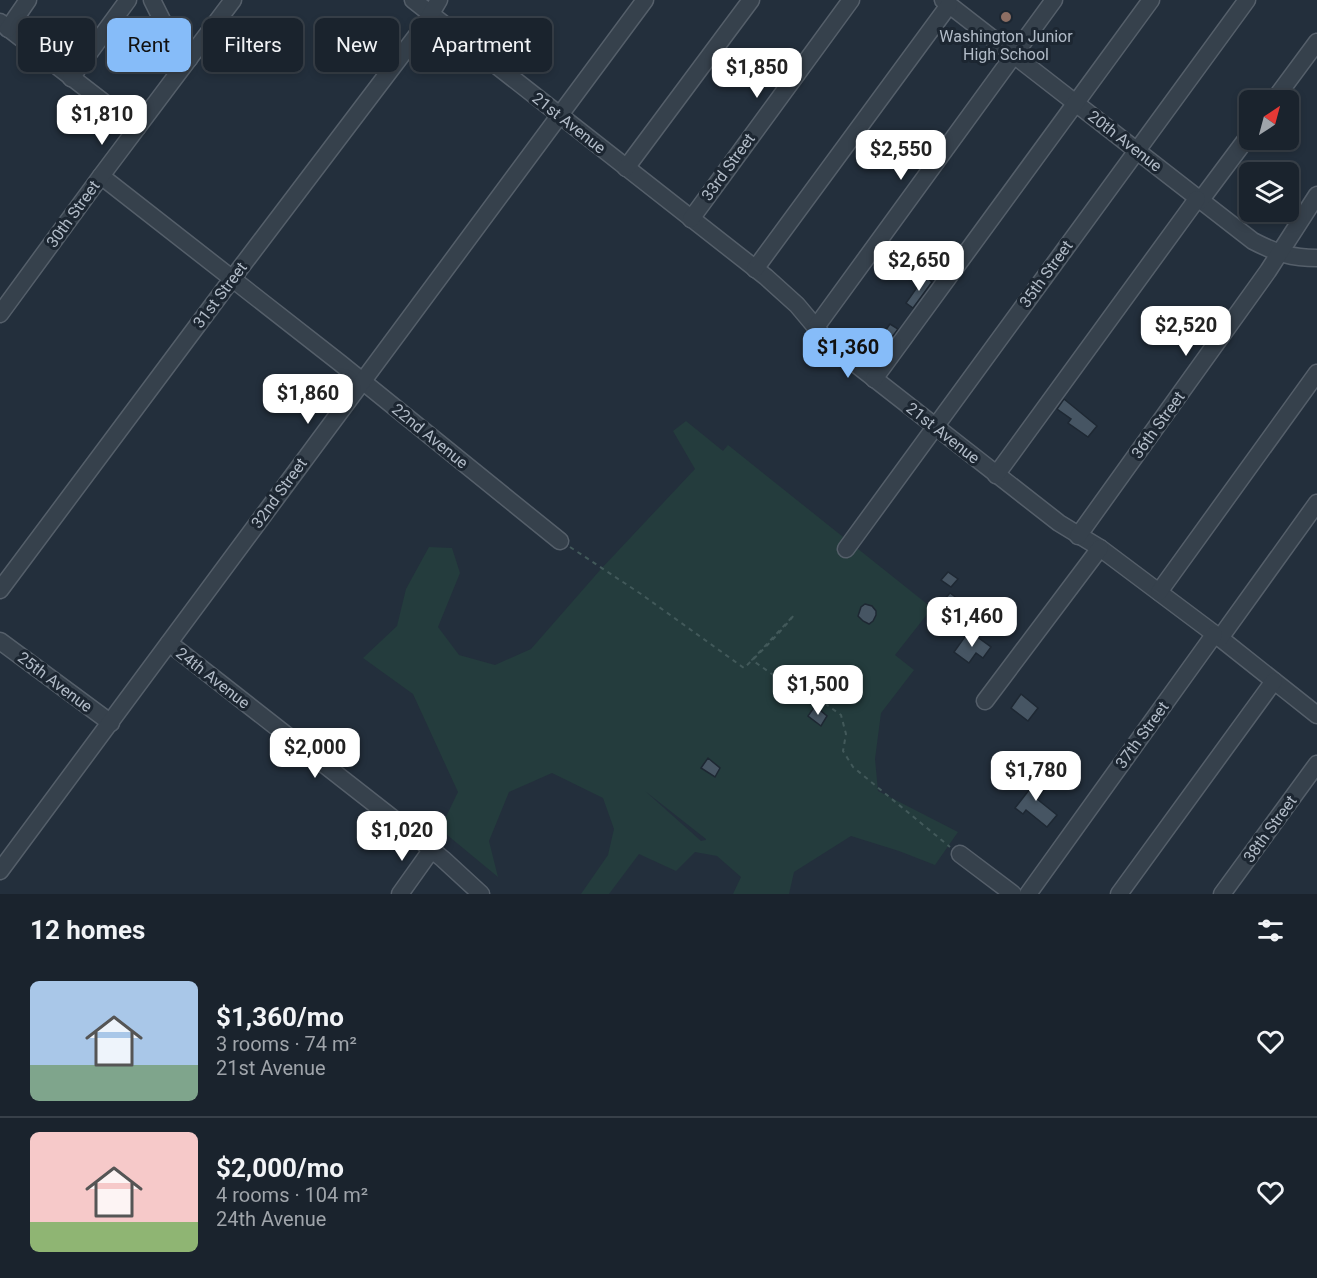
<!DOCTYPE html>
<html lang="en">
<head>
<meta charset="utf-8">
<style>
	body { margin:0; font-family:Roboto,sans-serif; background:#272f39; color:#f1f3f6; height:100vh; display:flex; flex-direction:column; font-size:22px; white-space:nowrap }
	* { box-sizing:border-box; margin:0 }
	p { font-size:20px; color:#9fa4aa }
	.icon { flex:none; width:33px; height:33px; fill:none; stroke:currentColor; stroke-width:2; stroke-linecap:round; stroke-linejoin:round }
	.map { position:relative; height:894px; overflow:hidden }
	.panel { display:flex; flex-direction:column; background:#1a232d; flex:1 }
	.panel>* { flex:none }
	.guide { position:absolute; left:18px; top:18px; width:600px; height:54px; display:flex; gap:12px }
	.needle { width:39px; rotate:36deg }
	.buttons { position:absolute; left:1239px; top:90px; display:grid; gap:12px }
	.buttons a { display:grid; place-items:center; width:60px; height:60px; border-radius:9px; background:#1a232d; box-shadow:0 3px 9px #0003,0 0 0 2px #384049; font-size:30px }
	.price { position:absolute; translate:-50% -51px; padding:0 14px; border-radius:12px; background:#fff; color:#222; font-size:20px; line-height:39px; filter:drop-shadow(0 2px 3px #0008) }
	.price::after { content:''; position:absolute; left:50%; top:36px; width:18px; height:14px; margin-left:-9px; background:inherit; clip-path:polygon(0 0,100% 0,50% 100%) }
	.price.selected { background:#86bcf9; color:#111 }
	ul { padding:0; list-style:none }
	li { display:flex; align-items:center; gap:18px; height:150px; padding:0 30px }
	li+li { border-top:2px solid #384049 }
	li span { display:grid; place-items:center; flex:none; width:168px; height:120px; border-radius:9px; color:#555 }
	li>.icon { margin-inline-start:auto }
	span .icon { width:72px; height:72px; fill:#fffc; stroke-width:1 }
	li b { font-size:26px }
	h2 { display:flex; justify-content:space-between; align-items:center; height:72px; padding:0 30px; font-size:26px }
	.chip { padding:0 21px; border-radius:9px; background:#1a232d; box-shadow:0 3px 9px #0003,0 0 0 2px #384049; font-size:21px; line-height:54px }
	.chip.selected { background:#86bcf9; color:#111 }
	.map>svg:first-child { display:block }
</style>
</head>
<body>
<div class="map">
<svg width="1317" height="894" viewBox="0 0 1317 894">
	<rect width="100%" height="100%" fill="#232f3c"/>
	<path fill="#243c3d" fill-rule="evenodd" d="M686,421L723,451L728,445L932,608L895,655L914,670L881,713L875,759L878,791L958,832L935,865L899,851L851,836L794,872L789,894H733L741,877L717,856L695,852L676,871L639,854L609,894H581L608,855L614,829L603,798L552,773L509,792L489,841L498,877L440,829L458,792L413,694L363,658L397,626L406,589L429,547L452,548L460,573L438,627L459,655L495,665L531,649L601,569L695,469L673,431ZM645,791L706,839V840L701,841Z"/>
	<g fill="#465563" stroke="#1e2833" stroke-width="1.5">
		<polygon points="925,276 932,282 913,308 906,303"/>
		<polygon points="890,324 898,329 878,356 871,351"/>
		<polygon points="1064,399 1097,426 1088,437 1068,423 1071,419 1057,409"/>
		<polygon points="948,572 958,579 951,587 941,580"/>
		<polygon points="950,593 966,605 959,613 943,601"/>
		<polygon points="865,604 872,606 876,611 876,615 873,621 869,624 863,621 858,616 861,607"/>
		<polygon points="969,631 991,647 983,658 976,653 969,663 954,652"/>
		<polygon points="1021,694 1038,708 1028,721 1011,708"/>
		<polygon points="815,706 827,716 821,726 808,716"/>
		<polygon points="708,758 720,768 715,777 701,768"/>
		<polygon points="1032,775 1047,787 1037,799 1057,815 1047,827 1026,810 1023,814 1015,808 1029,790 1024,785"/>
	</g>
	<g fill="none" stroke-linecap="round" stroke-linejoin="round">
		<defs>
			<g id="minor">
				<polyline points="152,0 172,40 189,59"/>
				<polyline points="413,0 766,277 797,305 823,336 844,355 1059,523 1100,548 1220,638 1317,715"/>
				<path d="M943,0L1253,241C1276,253 1292,258 1317,258"/>
				<polyline points="0,22 137,128"/>
				<polyline points="8,29 28,0"/>
				<polyline points="71,78 128,0"/>
				<polyline points="1274,100 1317,42"/>
				<polyline points="626,168 751,0"/>
				<polyline points="101,176 340,363 560,541"/>
				<polyline points="1200,201 1250,134"/>
				<polyline points="691,219 851,0"/>
				<polyline points="755,269 949,5"/>
				<polyline points="0,314 101,176 233,0"/>
				<polyline points="816,327 1054,0"/>
				<polyline points="874,379 1151,0"/>
				<polyline points="996,475 1197,199"/>
				<polyline points="1078,536 1268,271 1317,195"/>
				<polyline points="846,549 1247,0"/>
				<polyline points="0,590 232,279 423,27 439,0"/>
				<polyline points="1159,592 1317,373"/>
				<polyline points="1220,638 1317,503"/>
				<polyline points="0,641 111,723"/>
				<polyline points="169,643 404,827 443,859 481,894"/>
				<polyline points="985,701 1100,548"/>
				<polyline points="960,854 1013,894"/>
				<polyline points="0,871 645,0"/>
				<polyline points="400,894 432,849"/>
				<polyline points="1028,894 1214,635"/>
				<polyline points="1119,894 1274,681"/>
				<polyline points="1222,894 1317,764"/>
			</g>
		</defs>
		<use href="#minor" stroke="#555f6a" stroke-width="19"/>
		<path stroke="#42595a" stroke-width="2" stroke-dasharray="4.5 4.5" stroke-linecap="butt" d="M570,547L641,594L744,668C762,651 779,634 794,615L752,660L789,686L804,695L820,700L841,715L846,734L843,751L853,767L950,847"/>
		<use href="#minor" stroke="#36414c" stroke-width="16"/>
	</g>
	<circle fill="#8d6e63" stroke="#1c2631" stroke-width="2" cx="1006" cy="17" r="6"/>
	<g text-anchor="middle" dominant-baseline="central" stroke-width="6" stroke-linejoin="round" paint-order="stroke">
		<g font-size="16" fill="#b2bcc8" stroke="#1c2631">
			<text x="1006" y="36">Washington Junior<tspan x="1006" dy="18">High School</tspan></text>
		</g>
		<g font-size="16" fill="#b2bcc8" stroke="#1c2631">
			<text transform="translate(569 123) rotate(38)">21st Avenue</text>
			<text transform="translate(1125 141) rotate(38)">20th Avenue</text>
			<text transform="translate(728 167) rotate(-54)">33rd Street</text>
			<text transform="translate(73 214) rotate(-54)">30th Street</text>
			<text transform="translate(1046 274) rotate(-54)">35th Street</text>
			<text transform="translate(220 295) rotate(-53)">31st Street</text>
			<text transform="translate(1158 425) rotate(-54)">36th Street</text>
			<text transform="translate(943 433) rotate(38)">21st Avenue</text>
			<text transform="translate(430 436) rotate(39)">22nd Avenue</text>
			<text transform="translate(279 493) rotate(-54)">32nd Street</text>
			<text transform="translate(213 678) rotate(38)">24th Avenue</text>
			<text transform="translate(55 682) rotate(37)">25th Avenue</text>
			<text transform="translate(1142 735) rotate(-54)">37th Street</text>
			<text transform="translate(1270 829) rotate(-54)">38th Street</text>
		</g>
	</g>
</svg>
<div class="buttons">
<a><svg class="needle" viewBox="-14 -14 28 28"><path d="M0-13l5 13h-10z" fill="#e53935"/><path d="M0 13l5-13h-10z" fill="#9fa4aa"/></svg></a>
<a><svg class="icon" aria-label="layers" viewBox="0 0 24 24"><path d="M12 4l9 5-9 5-9-5zM3 14l9 5 9-5"/></svg></a>
</div>
<b class="price" style="left:757px;top:99px">$1,850</b>
<b class="price" style="left:102px;top:146px">$1,810</b>
<b class="price" style="left:901px;top:181px">$2,550</b>
<b class="price" style="left:919px;top:292px">$2,650</b>
<b class="price" style="left:1186px;top:357px">$2,520</b>
<b class="price selected" style="left:848px;top:379px">$1,360</b>
<b class="price" style="left:308px;top:425px">$1,860</b>
<b class="price" style="left:972px;top:648px">$1,460</b>
<b class="price" style="left:818px;top:716px">$1,500</b>
<b class="price" style="left:315px;top:779px">$2,000</b>
<b class="price" style="left:1036px;top:802px">$1,780</b>
<b class="price" style="left:402px;top:862px">$1,020</b>
<div class="guide">
<a class="chip">Buy</a>
<a class="chip selected">Rent</a>
<a class="chip">Filters</a>
<a class="chip">New</a>
<a class="chip">Apartment</a>
</div>
</div>
<section class="panel">
<h2>12 homes<svg class="icon" aria-label="filters" viewBox="0 0 24 24"><path d="M4 7h16M4 17h16"/><circle cx="9" cy="7" r="2"/><circle cx="15" cy="17" r="2"/></svg></h2>
<ul>
<li><span style="background:linear-gradient(#a9c7e8 70%,#7fa58c 0)"><svg class="icon" aria-label="home" viewBox="0 0 24 24"><path d="M3 11l9-7 9 7M6 9v11h12V9"/></svg></span><div><b>$1,360/mo</b><p>3 rooms · 74 m²</p><p>21st Avenue</p></div><svg class="icon" aria-label="heart" viewBox="0 0 24 24"><path d="M12 20l-8-8c-3-5 5-10 8-4 3-6 11-1 8 4z"/></svg></li>
<li><span style="background:linear-gradient(#f6c9c9 75%,#8fb573 0)"><svg class="icon" aria-label="home" viewBox="0 0 24 24"><path d="M3 11l9-7 9 7M6 9v11h12V9"/></svg></span><div><b>$2,000/mo</b><p>4 rooms · 104 m²</p><p>24th Avenue</p></div><svg class="icon" aria-label="heart" viewBox="0 0 24 24"><path d="M12 20l-8-8c-3-5 5-10 8-4 3-6 11-1 8 4z"/></svg></li>
</ul>
</section>
</body>
</html>
